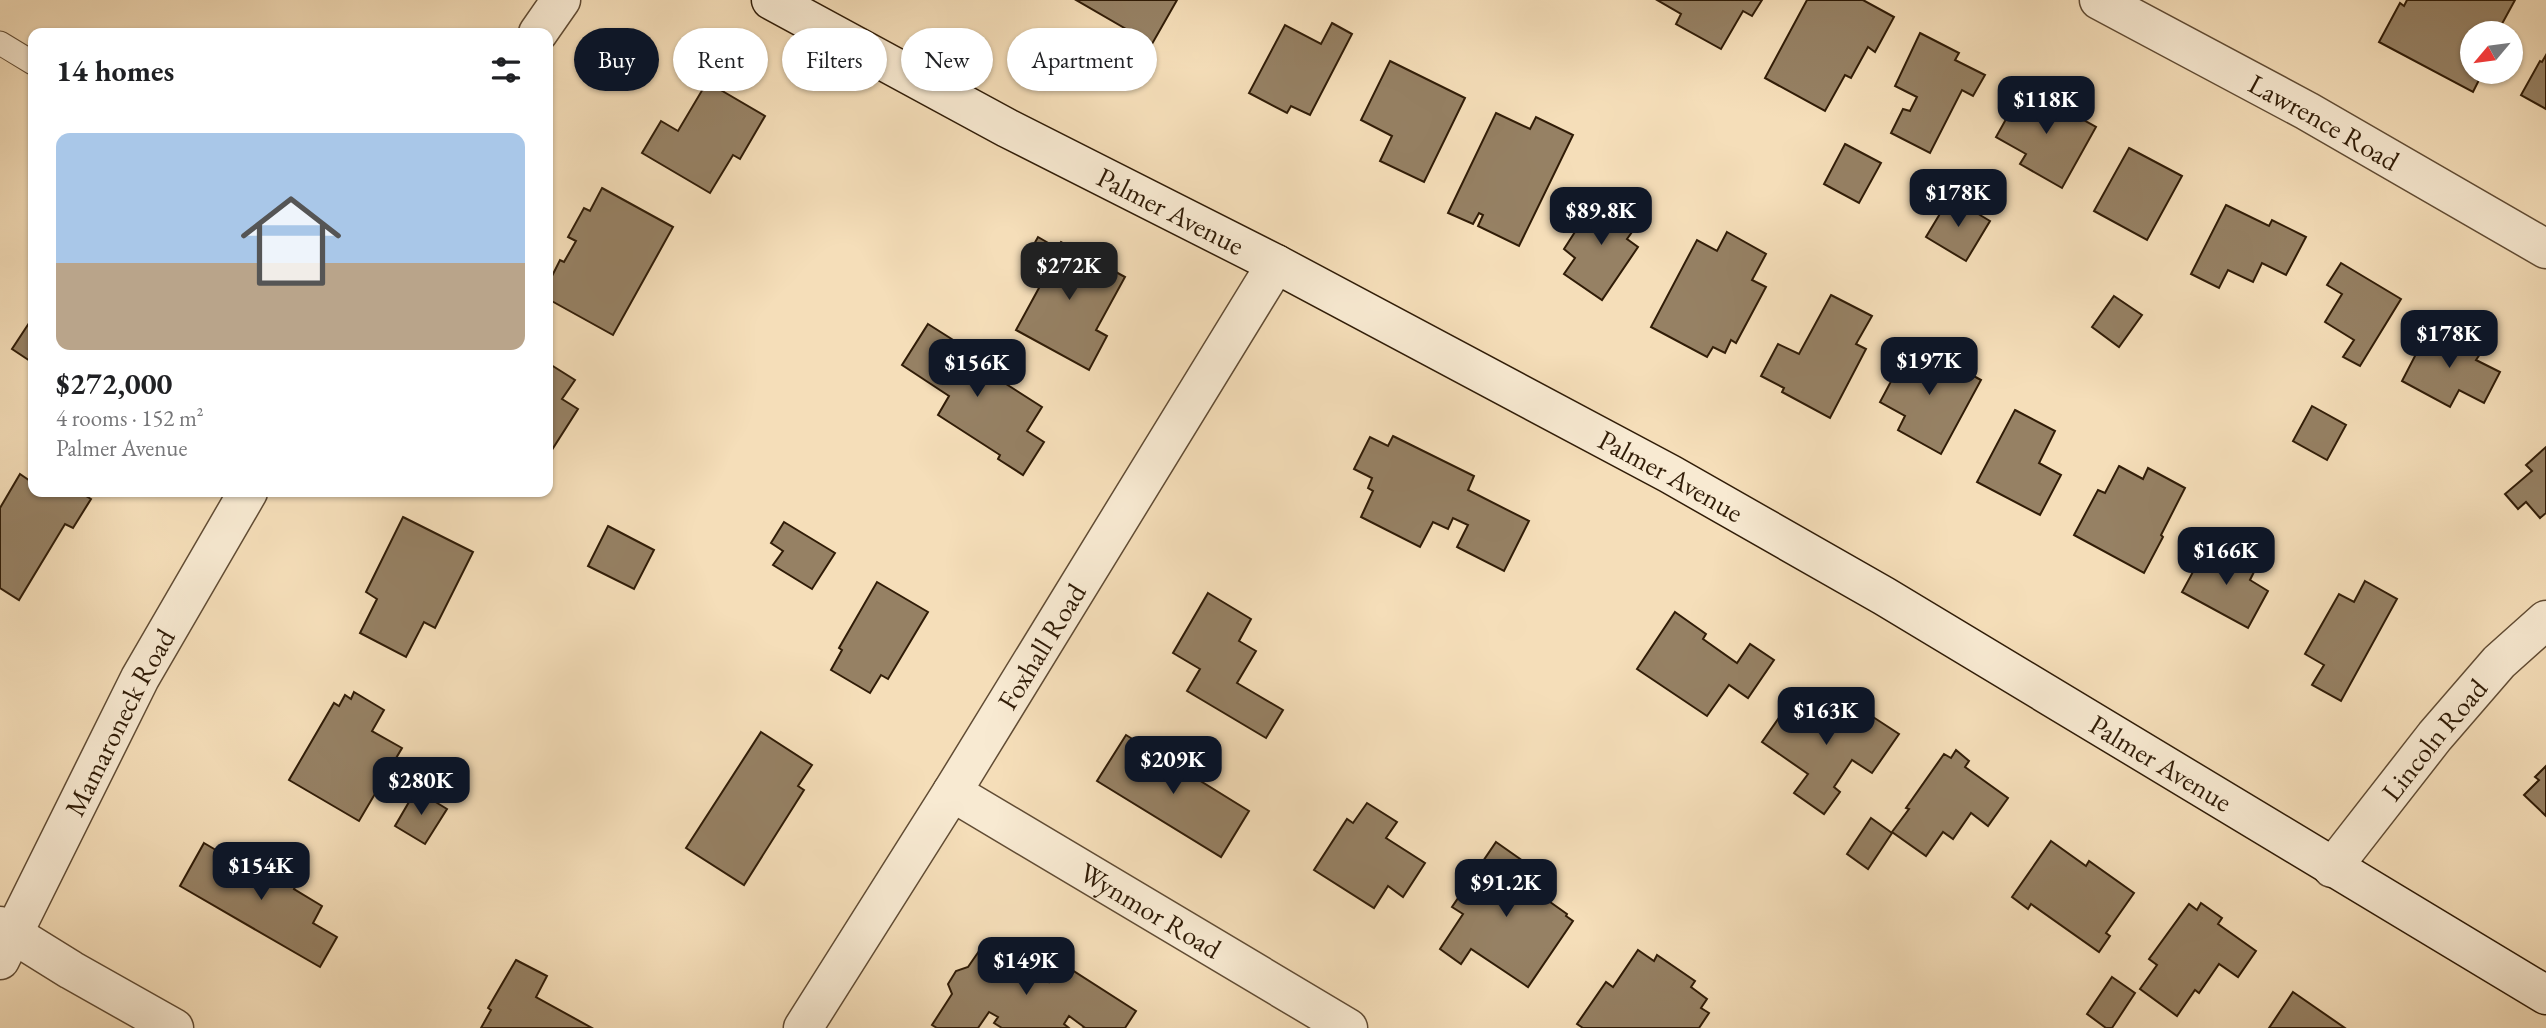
<!DOCTYPE html>
<html lang="en">
<head>
<meta charset="utf-8">
<style>
	body { margin:0; font-family:"EB Garamond",serif; background:#f6f6f6; color:#202124; height:100vh; display:flex; flex-direction:column; font-size:26px; white-space:nowrap }
	* { box-sizing:border-box; margin:0 }
	p { font-size:23px; color:#757577 }
	.icon { flex:none; width:38px; height:38px; fill:none; stroke:currentColor; stroke-width:2; stroke-linecap:round; stroke-linejoin:round }
	.map { position:relative; flex:1; overflow:hidden }
	.panel { position:absolute; left:28px; top:28px; width:525px; height:469px; display:flex; flex-direction:column; background:#fff; border-radius:14px; box-shadow:0 2px 5px #0004 }
	.panel>* { flex:none }
	.guide { position:absolute; left:574px; top:28px; width:665px; height:63px; display:flex; gap:14px }
	.needle { width:46px; rotate:241deg }
	.fabs { position:absolute; left:2460px; top:21px; display:grid; gap:14px }
	.fabs a { display:grid; place-items:center; width:63px; height:63px; border-radius:50%; background:#fff; box-shadow:0 2px 5px #0004; font-size:35px }
	.price { position:absolute; translate:-50% -60px; padding:0 16px; border-radius:14px; background:#111827; color:#fff; font-size:23px; line-height:46px; filter:drop-shadow(0 2px 4px #0008) }
	.price::after { content:''; position:absolute; left:50%; top:42px; width:21px; height:16px; margin-left:-10px; background:inherit; clip-path:polygon(0 0,100% 0,50% 100%) }
	.price.active { background:#222; color:#fff }
	ul { padding:0; list-style:none }
	li { display:grid; align-content:center; gap:14px; height:371px; padding:0 28px }
	li span { display:grid; place-items:center; height:217px; border-radius:14px; color:#555 }
	li>.icon { margin-inline-start:auto }
	span .icon { width:126px; height:126px; fill:#fffc; stroke-width:1 }
	li b { font-size:30px }
	h2 { display:flex; justify-content:space-between; align-items:center; height:84px; padding:0 28px; font-size:30px }
	.chip { padding:0 24px; border-radius:32px; background:#fff; box-shadow:0 2px 5px #0004; font-size:24px; line-height:63px }
	.chip.active { background:#111827; color:#fff }
	.map>svg:first-child { display:block }
</style>
</head>
<body>
<div class="map">
<svg width="2546" height="1028" viewBox="0 0 2546 1028">
	<rect width="100%" height="100%" fill="#f5deb9"/>
	<filter id="stains"><feTurbulence type="fractalNoise" baseFrequency=".00286" numOctaves="4"/><feColorMatrix values="0 0 0 0 .2 0 0 0 0 .09 0 0 0 0 .02 0 0 0 .5 -.17"/></filter>
	<radialGradient id="worn" r=".72"><stop offset=".6" stop-color="#630" stop-opacity="0"/><stop offset="1" stop-color="#630" stop-opacity=".3"/></radialGradient>
	<g fill="#968164" stroke="#301c07" stroke-width="2">
		<polygon points="1076,0 1177,0 1152,44"/>
		<polygon points="1657,0 1762,0 1752,16 1743,11 1721,49 1676,24 1681,14"/>
		<polygon points="1807,0 1863,0 1894,17 1875,52 1868,47 1851,78 1845,75 1825,111 1765,78"/>
		<polygon points="2407,0 2515,0 2497,33 2473,33 2473,72 2483,72 2473,92 2379,42 2400,3 2404,6"/>
		<polygon points="1332,23 1352,34 1310,115 1291,106 1287,113 1249,93 1285,25 1321,44"/>
		<polygon points="1920,33 1959,53 1955,60 1985,75 1973,96 1962,90 1930,153 1891,133 1903,109 1910,111 1917,97 1895,86"/>
		<polygon points="2546,55 2546,109 2521,95 2540,61 2542,62"/>
		<polygon points="1390,61 1465,98 1424,182 1380,161 1392,136 1361,120"/>
		<polygon points="707,82 765,116 740,159 733,155 710,193 642,153 661,121 678,131"/>
		<polygon points="2024,87 2096,127 2062,188 2020,164 2026,154 1996,137"/>
		<polygon points="1496,113 1530,129 1536,117 1573,135 1519,246 1478,226 1483,215 1479,213 1473,224 1448,213"/>
		<polygon points="1845,144 1881,163 1859,203 1824,184"/>
		<polygon points="2129,148 2182,176 2147,240 2094,211"/>
		<polygon points="602,188 673,227 613,335 548,299 548,284 560,260 564,262 576,241 568,237 584,208 590,211"/>
		<polygon points="1600,193 1640,221 1627,239 1638,247 1602,300 1564,274 1575,258 1564,249"/>
		<polygon points="1950,197 1990,221 1966,261 1926,237"/>
		<polygon points="2226,205 2269,226 2272,220 2306,237 2286,275 2262,263 2253,282 2228,270 2219,288 2191,274"/>
		<polygon points="1727,232 1766,254 1752,280 1766,287 1736,343 1731,340 1725,353 1713,347 1707,357 1651,327 1697,240 1717,251"/>
		<polygon points="1038,237 1057,248 1061,242 1125,277 1096,330 1107,336 1089,370 1016,330 1046,275 1024,262"/>
		<polygon points="2341,263 2401,299 2360,366 2343,357 2354,340 2325,322 2342,294 2327,285"/>
		<polygon points="1831,295 1872,316 1856,344 1866,349 1830,418 1782,392 1784,388 1761,376 1778,344 1799,354"/>
		<polygon points="2114,296 2142,315 2119,347 2092,327"/>
		<polygon points="33,317 33,363 12,349"/>
		<polygon points="928,324 980,357 975,364 1042,407 1027,431 1044,442 1023,475 998,459 1000,455 938,415 949,396 902,365"/>
		<polygon points="2430,327 2480,354 2476,360 2500,372 2484,403 2459,390 2450,407 2402,381"/>
		<polygon points="1912,342 1981,380 1941,454 1898,430 1905,416 1880,402"/>
		<polygon points="548,363 575,380 562,399 578,409 548,456"/>
		<polygon points="2312,406 2346,425 2327,460 2293,441"/>
		<polygon points="2015,410 2055,431 2039,463 2061,475 2040,515 1977,482"/>
		<polygon points="1393,436 1474,476 1468,490 1529,521 1504,571 1457,547 1468,525 1453,518 1448,529 1433,522 1420,547 1361,517 1373,491 1368,488 1372,478 1354,469 1370,437 1388,446"/>
		<polygon points="2546,447 2546,513 2540,518 2526,502 2518,509 2505,494 2532,471 2526,465"/>
		<polygon points="2119,466 2143,479 2148,468 2185,488 2161,535 2163,537 2144,573 2074,535 2098,490 2105,493"/>
		<polygon points="20,474 33,483 33,492 79,492 91,499 73,528 65,524 19,600 0,588 0,508"/>
		<polygon points="403,517 473,552 435,628 424,622 406,657 360,633 377,599 366,592"/>
		<polygon points="784,522 835,553 812,589 773,565 783,551 771,543"/>
		<polygon points="608,526 654,550 634,589 588,566"/>
		<polygon points="2207,546 2254,572 2250,580 2268,591 2248,628 2182,592"/>
		<polygon points="2365,581 2397,599 2341,701 2312,685 2324,665 2305,654 2339,594 2354,602"/>
		<polygon points="877,582 928,612 888,679 881,675 870,693 831,670 842,650 839,648"/>
		<polygon points="1208,593 1251,619 1239,641 1256,651 1237,683 1283,710 1266,738 1187,691 1200,669 1173,653"/>
		<polygon points="1675,612 1706,634 1703,639 1737,663 1750,644 1774,660 1748,698 1729,685 1707,716 1637,669"/>
		<polygon points="1799,689 1859,731 1870,715 1899,734 1872,773 1852,760 1834,787 1840,792 1824,814 1794,793 1808,774 1762,742"/>
		<polygon points="354,692 384,710 372,731 402,748 359,821 289,780 334,703 339,706 345,695 351,699"/>
		<polygon points="761,732 812,765 798,786 804,790 744,885 686,848"/>
		<polygon points="1126,735 1249,811 1221,857 1097,781"/>
		<polygon points="1956,750 1969,761 1965,767 2008,798 1988,826 1971,813 1953,839 1943,832 1926,856 1892,832 1909,809 1906,808 1944,754 1951,758"/>
		<polygon points="2546,766 2546,816 2524,795 2539,780 2535,777"/>
		<polygon points="416,790 447,809 425,844 395,826"/>
		<polygon points="1367,803 1397,822 1386,838 1425,863 1403,897 1388,886 1374,908 1314,870 1347,819 1353,823"/>
		<polygon points="1871,818 1892,833 1868,869 1847,854"/>
		<polygon points="2051,841 2086,866 2089,861 2134,893 2106,933 2110,936 2099,952 2031,904 2028,909 2012,897"/>
		<polygon points="1496,842 1523,861 1518,869 1541,885 1536,892 1567,914 1566,916 1573,921 1528,987 1471,949 1461,964 1440,949 1463,914 1452,907"/>
		<polygon points="204,843 255,873 263,859 299,879 294,889 322,906 313,923 337,937 320,967 180,886"/>
		<polygon points="2201,903 2222,918 2218,924 2256,951 2238,977 2219,964 2199,993 2195,990 2177,1016 2140,989 2157,965 2149,959 2189,904 2197,910"/>
		<polygon points="986,941 1049,982 1061,963 1136,1011 1125,1028 1083,1028 1084,1027 1069,1016 1064,1024 1069,1028 1002,1028 994,1023 998,1017 989,1012 978,1028 937,1028 932,1025 952,994 948,984 956,971 968,967"/>
		<polygon points="1638,950 1654,961 1657,955 1695,981 1691,987 1707,999 1701,1008 1709,1013 1699,1028 1583,1028 1577,1024 1606,982 1613,987"/>
		<polygon points="516,960 547,976 536,997 592,1028 481,1028 491,1010 488,1008"/>
		<polygon points="2112,977 2135,993 2112,1028 2106,1028 2087,1014"/>
		<polygon points="2293,992 2345,1028 2269,1028"/>
	</g>
	<g fill="none" stroke-linecap="round" stroke-linejoin="round">
		<defs>
			<polyline id="service" points="0,43 33,63"/>
			<g id="minor">
				<path id="s1" d="M2099,0L2307,111L2546,249"/>
				<path id="s2" d="M952,792L1348,1028"/>
				<path id="s3" d="M2332,868L2435,736L2499,662L2546,620"/>
				<path id="s4" d="M803,1028L952,792L1276,264"/>
			</g>
			<g id="tertiary">
				<polyline points="538,33 561,0"/>
				<polyline points="0,926 71,970 174,1028"/>
				<path id="s5" d="M0,960L140,678L248,492"/>
			</g>
			<g id="secondary">
				<path id="s6" d="M771,0L1007,128L1276,264L1670,474L1884,596L2546,995"/>
			</g>
		</defs>
		<use href="#service" stroke="#614c34" stroke-width="25"/>
		<use href="#minor" stroke="#614c34" stroke-width="41"/>
		<use href="#tertiary" stroke="#614c34" stroke-width="41"/>
		<use href="#secondary" stroke="#301c07" stroke-width="41"/>
		<use href="#service" stroke="#f8ead2" stroke-width="23"/>
		<use href="#minor" stroke="#f8ead2" stroke-width="38"/>
		<use href="#tertiary" stroke="#f8ead2" stroke-width="38"/>
		<use href="#secondary" stroke="#f8ead2" stroke-width="38"/>
	</g>
	<g text-anchor="middle" dominant-baseline="central" stroke-width="5" stroke-linejoin="round" paint-order="stroke">
		<g font-size="28" fill="#301c07" stroke="#f8ead2">
			<text stroke="none"><textPath href="#s1" startOffset="256">Lawrence Road</textPath></text>
			<text stroke="none"><textPath href="#s6" startOffset="452">Palmer Avenue</textPath></text>
			<text stroke="none"><textPath href="#s6" startOffset="1018">Palmer Avenue</textPath></text>
			<text stroke="none"><textPath href="#s4" startOffset="450">Foxhall Road</textPath></text>
			<text stroke="none"><textPath href="#s5" startOffset="266">Mamaroneck Road</textPath></text>
			<text stroke="none"><textPath href="#s3" startOffset="164">Lincoln Road</textPath></text>
			<text stroke="none"><textPath href="#s6" startOffset="1586">Palmer Avenue</textPath></text>
			<text stroke="none"><textPath href="#s2" startOffset="231">Wynmor Road</textPath></text>
		</g>
	</g>
	<rect width="100%" height="100%" filter="url(#stains)"/>
	<rect width="100%" height="100%" fill="url(#worn)"/>
</svg>
<div class="fabs">
<a><svg class="needle" viewBox="-14 -14 28 28"><path d="M0-13l5 13h-10z" fill="#e53935"/><path d="M0 13l5-13h-10z" fill="#757577"/></svg></a>
</div>
<b class="price" style="left:2046px;top:136px">$118K</b>
<b class="price" style="left:1958px;top:229px">$178K</b>
<b class="price" style="left:1601px;top:247px">$89.8K</b>
<b class="price active" style="left:1069px;top:302px">$272K</b>
<b class="price" style="left:2449px;top:370px">$178K</b>
<b class="price" style="left:1929px;top:397px">$197K</b>
<b class="price" style="left:977px;top:399px">$156K</b>
<b class="price" style="left:2226px;top:587px">$166K</b>
<b class="price" style="left:1826px;top:747px">$163K</b>
<b class="price" style="left:1173px;top:796px">$209K</b>
<b class="price" style="left:421px;top:817px">$280K</b>
<b class="price" style="left:261px;top:902px">$154K</b>
<b class="price" style="left:1506px;top:919px">$91.2K</b>
<b class="price" style="left:1026px;top:997px">$149K</b>
<div class="guide">
<a class="chip active">Buy</a>
<a class="chip">Rent</a>
<a class="chip">Filters</a>
<a class="chip">New</a>
<a class="chip">Apartment</a>
</div>
<section class="panel">
<h2>14 homes<svg class="icon" aria-label="filters" viewBox="0 0 24 24"><path d="M4 7h16M4 17h16"/><circle cx="9" cy="7" r="2"/><circle cx="15" cy="17" r="2"/></svg></h2>
<ul>
<li><span style="background:linear-gradient(#a9c7e8 60%,#b9a48a 0)"><svg class="icon" aria-label="home" viewBox="0 0 24 24"><path d="M3 11l9-7 9 7M6 9v11h12V9"/></svg></span><div><b>$272,000</b><p>4 rooms · 152 m²</p><p>Palmer Avenue</p></div></li>
</ul>
</section>
</div>
</body>
</html>
